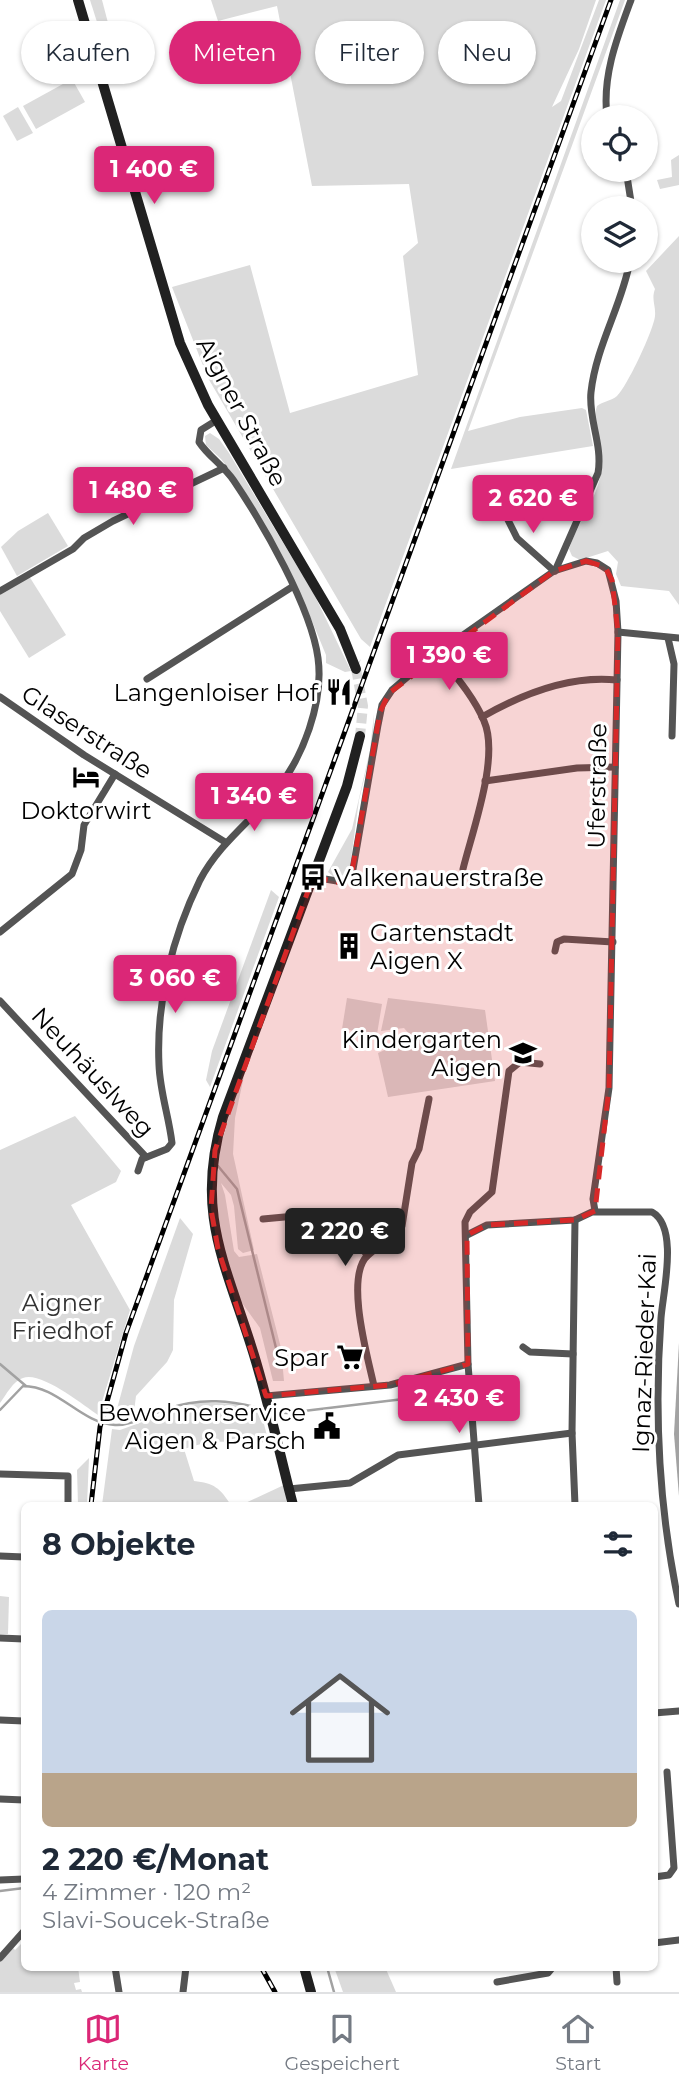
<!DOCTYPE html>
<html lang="de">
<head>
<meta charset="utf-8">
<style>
	body { margin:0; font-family:Montserrat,sans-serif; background:#f6f6f7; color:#1f2937; height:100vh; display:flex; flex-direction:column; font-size:26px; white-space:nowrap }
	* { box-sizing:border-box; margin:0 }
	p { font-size:23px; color:#747a83 }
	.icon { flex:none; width:38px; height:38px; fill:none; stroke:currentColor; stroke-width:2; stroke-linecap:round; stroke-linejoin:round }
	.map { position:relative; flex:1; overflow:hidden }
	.sheet { position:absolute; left:21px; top:1502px; width:637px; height:469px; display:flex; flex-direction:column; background:#fff; border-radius:10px; box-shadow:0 2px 5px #0004 }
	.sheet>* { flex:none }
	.guide { position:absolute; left:21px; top:21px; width:637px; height:63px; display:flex; gap:14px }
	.controls { position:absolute; left:581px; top:105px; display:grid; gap:14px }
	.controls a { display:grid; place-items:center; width:77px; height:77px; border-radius:50%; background:#fff; box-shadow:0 2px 5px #0004; font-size:35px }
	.price { position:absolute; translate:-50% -60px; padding:0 16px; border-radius:7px; background:#db2777; color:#fff; font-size:23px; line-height:46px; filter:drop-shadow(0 2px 4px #0008) }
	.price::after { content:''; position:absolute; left:50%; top:42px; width:21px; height:16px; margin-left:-10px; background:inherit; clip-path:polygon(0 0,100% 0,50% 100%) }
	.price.on { background:#222; color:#fff }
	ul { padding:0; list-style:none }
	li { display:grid; align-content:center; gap:14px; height:371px; padding:0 21px }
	li span { display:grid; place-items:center; height:217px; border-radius:10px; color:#555 }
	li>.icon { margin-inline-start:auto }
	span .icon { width:126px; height:126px; fill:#fffc; stroke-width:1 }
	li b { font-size:30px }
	h2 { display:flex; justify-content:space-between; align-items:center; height:84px; padding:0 21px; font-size:30px }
	.tag { padding:0 24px; border-radius:32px; background:#fff; box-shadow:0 2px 5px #0004; font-size:24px; line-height:63px }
	.tag.on { background:#db2777; color:#fff }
	.menu { display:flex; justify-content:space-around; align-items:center; height:98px; border-top:2px solid #e0e1e3; background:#fff; font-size:19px; color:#747a83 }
	.menu a { display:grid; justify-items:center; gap:4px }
	.menu .on { color:#db2777 }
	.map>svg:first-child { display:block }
</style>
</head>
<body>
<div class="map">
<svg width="679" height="1992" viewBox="0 0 679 1992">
	<rect width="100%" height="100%" fill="#fff"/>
	<g fill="#dbdbdb">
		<polygon points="90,0 102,0 118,61 110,63"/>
		<polygon points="211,0 596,0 579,49 552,107 561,101 599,0 606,0 370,647 361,639 208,378 172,287 250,265 290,413 418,375 403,256 418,243 409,184 312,186 277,6 218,21"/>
		<polygon points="620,0 625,0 468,431 520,417 582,408 586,410 593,446 451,469"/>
		<polygon points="72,79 85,102 36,129 23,106"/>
		<polygon points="18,107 33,133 17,141 3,116"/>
		<polygon points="679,155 679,185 660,189 657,180 672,177 671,160"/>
		<path d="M679,236V605L669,591L621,586L616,574L618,562L608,551L580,560L572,556L569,549C577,524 595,502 600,477C605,454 590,428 597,406C604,401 611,401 617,396C627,387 654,329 655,316C656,305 651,300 655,289L646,271Z"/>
		<polygon points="210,433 219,439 229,453 314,594 351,671 361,659 357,670 345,672 326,663 326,655 307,609 240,484 221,459 206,445 205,436"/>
		<polygon points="48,513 68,546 17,576 1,547 18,531"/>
		<polygon points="29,576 66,635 29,658 0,611 0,593"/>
		<polygon points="374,714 373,742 359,800 350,867 346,875 334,877 328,872 352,829 370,750"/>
		<polygon points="271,890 279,897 210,1087 206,1080 212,1051"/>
		<polygon points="347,998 382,1004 377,1034 342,1029"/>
		<polygon points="388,998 485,1010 495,1081 388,1097 378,1053 407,1040 410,1035 404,1028 381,1031"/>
		<polygon points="244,1076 235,1118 233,1154 254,1250 243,1253 238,1249 234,1206 231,1195 221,1183 225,1195 234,1251 239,1257 257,1254 281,1348 284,1381 273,1381 260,1328 240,1300 221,1245 216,1193 220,1149 231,1108"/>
		<path d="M75,1116L121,1171L116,1182L71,1205L130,1310L98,1415C83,1405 41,1371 23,1378C13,1381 6,1395 0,1403V1150Z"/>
		<polygon points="180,1218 193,1234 174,1300 173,1350 167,1362 136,1396 133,1419 114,1420 134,1346"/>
		<path d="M198,1402L237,1404L247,1411L261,1412L268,1440L250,1448C226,1438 208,1441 184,1449L194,1481C214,1483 220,1488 231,1505H102L112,1429L120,1430Z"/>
		<polygon points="89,1458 87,1505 78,1505 77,1470"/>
		<polygon points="284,1485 287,1505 241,1505"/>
		<polygon points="0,1596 9,1597 8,1634 0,1634"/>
		<polygon points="24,1941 24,1967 78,1967 80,1982 74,1983 76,1990 81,1989 82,1992 0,1992 0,1960 11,1946 15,1950"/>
		<polygon points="334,1967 385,1967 396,1992 343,1992"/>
	</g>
	<polygon fill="#a2a2a2" points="679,1343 679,1496 674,1434"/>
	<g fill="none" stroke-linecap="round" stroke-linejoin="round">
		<g stroke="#a2a2a2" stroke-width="2.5">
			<polyline points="218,1166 237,1189 277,1352"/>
			<polyline points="0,1364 26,1386"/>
			<path d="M0,1410L23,1386C59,1386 80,1423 115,1425C132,1426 150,1414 166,1409C201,1397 231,1400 266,1410"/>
			<polyline points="272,1412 287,1413 462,1392"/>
			<polyline points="0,1891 24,1888"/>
			<polyline points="327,1967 334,1992"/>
		</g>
		<polyline stroke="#d9d9d9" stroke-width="10" stroke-dasharray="10 5" stroke-linecap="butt" points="356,669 363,706 360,736"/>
		<g stroke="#545454" stroke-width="7">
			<path d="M607,117C602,76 617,38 631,0"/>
			<polyline points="626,170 632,208"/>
			<polyline points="500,504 517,538 554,571"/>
			<path d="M555,571L598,473C603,445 588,419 591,392C596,346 622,305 630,261"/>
			<polyline points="0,591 73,549 84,538 113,521 224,468"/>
			<polyline points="618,632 679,638"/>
			<polyline points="668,638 674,664 672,736"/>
			<path d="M438,654C454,674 474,697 484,721C500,757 472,832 463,869"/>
			<polyline points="147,679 292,587"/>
			<polyline points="0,697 84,755 225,842"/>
			<path d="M482,717C522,694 570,675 617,680"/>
			<polyline points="485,781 577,768 615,767"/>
			<polyline points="313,877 343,882 352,875 378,725 382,705 392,690 426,661 554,571 586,561 597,563 608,570 616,601 618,632 609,1088 593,1199 595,1211"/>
			<polyline points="0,932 72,874 81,850 84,825 115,774"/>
			<polyline points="555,951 557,942 564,939 613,942"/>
			<polyline points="0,1001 146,1157"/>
			<path d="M138,1171L142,1159L167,1149L172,1143C169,1117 160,1092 159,1065C156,1002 172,937 200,880C219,844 250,822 275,792C303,758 324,702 318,658C311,607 263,524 234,481C224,466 208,456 199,442L201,430L217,420"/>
			<path d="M263,1219L338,1212C372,1216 355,1237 367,1256C345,1278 368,1358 374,1386"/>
			<polyline points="575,1220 572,1433 575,1505"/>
			<path d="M467,1235L487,1225L575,1220L592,1212H652C679,1227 663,1292 661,1318C654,1414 659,1510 679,1604"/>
			<polyline points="367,1256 402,1226 412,1163 419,1149 429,1099"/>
			<polyline points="523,1347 530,1352 573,1354"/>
			<polyline points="266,1396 390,1385 468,1364"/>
			<polyline points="0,1474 68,1476 68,1505"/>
			<polyline points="289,1489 350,1483 398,1455 572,1433"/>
			<polyline points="479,1505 468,1364 465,1222 470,1212 492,1192 509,1071 520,1062 540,1064"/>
			<polyline points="0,1556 24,1557"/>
			<polyline points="0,1638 24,1639"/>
			<polyline points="654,1713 679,1711"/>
			<polyline points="0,1720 24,1721"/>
			<polyline points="0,1799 24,1800"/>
			<polyline points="654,1877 669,1875 674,1868 667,1772"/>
			<polyline points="0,1880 24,1879"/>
			<polyline points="654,1943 679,1940"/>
			<polyline points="0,1958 24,1931"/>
			<polyline points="115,1967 119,1992"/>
			<polyline points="616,1967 617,1982"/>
			<polyline points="497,1982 548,1973 553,1967"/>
			<polyline points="183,1992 186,1967"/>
		</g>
		<g stroke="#212121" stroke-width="10">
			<polyline points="78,0 180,343 208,405 340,629 356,669"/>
			<path d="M293,1505C280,1455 269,1404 254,1355C227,1266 194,1214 223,1117L347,786L360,736"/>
			<polyline points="304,1967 311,1992"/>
		</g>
		<defs>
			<g id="rail">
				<polyline points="91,1505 100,1427 126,1333 611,0"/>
				<polyline points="261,1967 275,1992"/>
			</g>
		</defs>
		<use href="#rail" stroke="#000" stroke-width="5"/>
		<use href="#rail" stroke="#fff" stroke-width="2.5" stroke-dasharray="8" stroke-linecap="butt"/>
	</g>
	<path fill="#d62828" fill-opacity="0.2" stroke="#d62828" stroke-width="5" stroke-dasharray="14 9" stroke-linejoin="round" d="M586,561L605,567L612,580L618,632L609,1088L595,1211L575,1220L487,1225L467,1235L468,1364L390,1385L266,1396L218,1249L211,1209L215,1150L313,877L337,882L351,877L380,712L389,693L554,571Z"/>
	<defs>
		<symbol id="restaurant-bare" viewBox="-9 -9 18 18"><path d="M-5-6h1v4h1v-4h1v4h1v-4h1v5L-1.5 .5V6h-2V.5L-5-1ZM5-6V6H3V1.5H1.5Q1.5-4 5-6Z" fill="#000" stroke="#fff" stroke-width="2.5" paint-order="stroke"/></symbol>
		<symbol id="hotel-bare" viewBox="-9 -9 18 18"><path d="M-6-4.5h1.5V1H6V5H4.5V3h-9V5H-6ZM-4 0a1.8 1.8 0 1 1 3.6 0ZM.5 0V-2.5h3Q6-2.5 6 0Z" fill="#000" stroke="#fff" stroke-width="2.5" paint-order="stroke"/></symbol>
		<symbol id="bus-bare" viewBox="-9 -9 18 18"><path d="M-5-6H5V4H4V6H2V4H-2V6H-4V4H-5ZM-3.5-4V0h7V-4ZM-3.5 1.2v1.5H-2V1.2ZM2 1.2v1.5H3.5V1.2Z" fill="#000" stroke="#fff" stroke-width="2.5" paint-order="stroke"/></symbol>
		<symbol id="building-bare" viewBox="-9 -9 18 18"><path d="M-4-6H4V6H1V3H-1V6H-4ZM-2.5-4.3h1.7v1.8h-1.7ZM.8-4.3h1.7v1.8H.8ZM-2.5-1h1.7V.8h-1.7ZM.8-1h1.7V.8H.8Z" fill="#000" stroke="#fff" stroke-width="2.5" paint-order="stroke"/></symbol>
		<symbol id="school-bare" viewBox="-9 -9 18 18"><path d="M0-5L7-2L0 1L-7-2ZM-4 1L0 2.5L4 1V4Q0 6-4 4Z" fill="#000" stroke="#fff" stroke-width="2.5" paint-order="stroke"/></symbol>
		<symbol id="supermarket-bare" viewBox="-9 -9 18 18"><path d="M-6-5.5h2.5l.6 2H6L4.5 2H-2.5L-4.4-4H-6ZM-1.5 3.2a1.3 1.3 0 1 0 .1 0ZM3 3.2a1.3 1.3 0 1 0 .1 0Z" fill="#000" stroke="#fff" stroke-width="2.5" paint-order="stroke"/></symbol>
		<symbol id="civic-bare" viewBox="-9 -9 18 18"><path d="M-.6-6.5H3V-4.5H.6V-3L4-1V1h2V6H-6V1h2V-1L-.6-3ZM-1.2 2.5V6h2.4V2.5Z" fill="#000" stroke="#fff" stroke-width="2.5" paint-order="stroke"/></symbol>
	</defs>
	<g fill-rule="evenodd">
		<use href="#restaurant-bare" x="320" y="673" width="38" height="38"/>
		<use href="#hotel-bare" x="67" y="758" width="38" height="38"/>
		<use href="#bus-bare" x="294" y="858" width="38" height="38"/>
		<use href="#building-bare" x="330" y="927" width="38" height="38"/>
		<use href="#school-bare" x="504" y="1034" width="38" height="38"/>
		<use href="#supermarket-bare" x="331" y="1338" width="38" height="38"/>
		<use href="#civic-bare" x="308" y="1407" width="38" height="38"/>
	</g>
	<g text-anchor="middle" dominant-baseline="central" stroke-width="6" stroke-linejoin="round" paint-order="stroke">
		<g font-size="24" fill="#000" stroke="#fff">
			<text transform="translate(242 412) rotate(62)">Aigner Straße</text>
			<text transform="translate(87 732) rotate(33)">Glaserstraße</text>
			<text transform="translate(597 786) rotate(-89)">Uferstraße</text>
			<text transform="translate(93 1072) rotate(47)">Neuhäuslweg</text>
			<text transform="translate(644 1353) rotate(-88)">Ignaz-Rieder-Kai</text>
		</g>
		<g font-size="24" fill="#000" stroke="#fff" text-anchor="end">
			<text x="318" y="692">Langenloiser Hof</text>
			<text x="86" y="810" text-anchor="middle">Doktorwirt</text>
			<text x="334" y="877" text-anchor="start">Valkenauerstraße</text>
			<text x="370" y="932" text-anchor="start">Gartenstadt<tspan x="370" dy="28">Aigen X</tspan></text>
			<text x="502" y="1039">Kindergarten<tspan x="502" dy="28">Aigen</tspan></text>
			<text x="329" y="1357">Spar</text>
			<text x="306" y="1412">Bewohnerservice<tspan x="306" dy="28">Aigen &amp; Parsch</tspan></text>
		</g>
		<g font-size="24" fill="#323232" stroke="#fff">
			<text x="62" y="1302">Aigner<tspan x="62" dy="28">Friedhof</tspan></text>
		</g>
	</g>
</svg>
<div class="controls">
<a><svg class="icon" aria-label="locate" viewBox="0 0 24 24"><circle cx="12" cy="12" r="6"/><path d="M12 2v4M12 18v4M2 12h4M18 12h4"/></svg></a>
<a><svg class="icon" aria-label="layers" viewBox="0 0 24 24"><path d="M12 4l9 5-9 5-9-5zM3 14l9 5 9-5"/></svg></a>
</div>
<b class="price" style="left:154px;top:206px">1 400 €</b>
<b class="price" style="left:133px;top:527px">1 480 €</b>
<b class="price" style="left:533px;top:535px">2 620 €</b>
<b class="price" style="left:449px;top:692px">1 390 €</b>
<b class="price" style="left:254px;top:833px">1 340 €</b>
<b class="price" style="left:175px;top:1015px">3 060 €</b>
<b class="price on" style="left:345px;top:1268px">2 220 €</b>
<b class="price" style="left:459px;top:1435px">2 430 €</b>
<div class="guide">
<a class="tag">Kaufen</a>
<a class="tag on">Mieten</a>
<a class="tag">Filter</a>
<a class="tag">Neu</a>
</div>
<section class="sheet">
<h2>8 Objekte<svg class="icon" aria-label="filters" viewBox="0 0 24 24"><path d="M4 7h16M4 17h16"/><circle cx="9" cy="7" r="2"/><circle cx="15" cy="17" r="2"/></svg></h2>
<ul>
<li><span style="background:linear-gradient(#c9d6e8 75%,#b9a48a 0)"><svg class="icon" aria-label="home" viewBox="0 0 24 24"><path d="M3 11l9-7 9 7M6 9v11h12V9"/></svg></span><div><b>2 220 €/Monat</b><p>4 Zimmer · 120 m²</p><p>Slavi-Soucek-Straße</p></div></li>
</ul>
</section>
</div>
<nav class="menu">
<a class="on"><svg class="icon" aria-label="map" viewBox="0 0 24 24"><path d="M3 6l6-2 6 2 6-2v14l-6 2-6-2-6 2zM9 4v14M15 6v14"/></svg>Karte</a>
<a><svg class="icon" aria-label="saved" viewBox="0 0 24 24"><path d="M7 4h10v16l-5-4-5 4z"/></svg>Gespeichert</a>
<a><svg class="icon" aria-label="home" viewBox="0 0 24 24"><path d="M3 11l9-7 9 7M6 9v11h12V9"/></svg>Start</a>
</nav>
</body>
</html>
